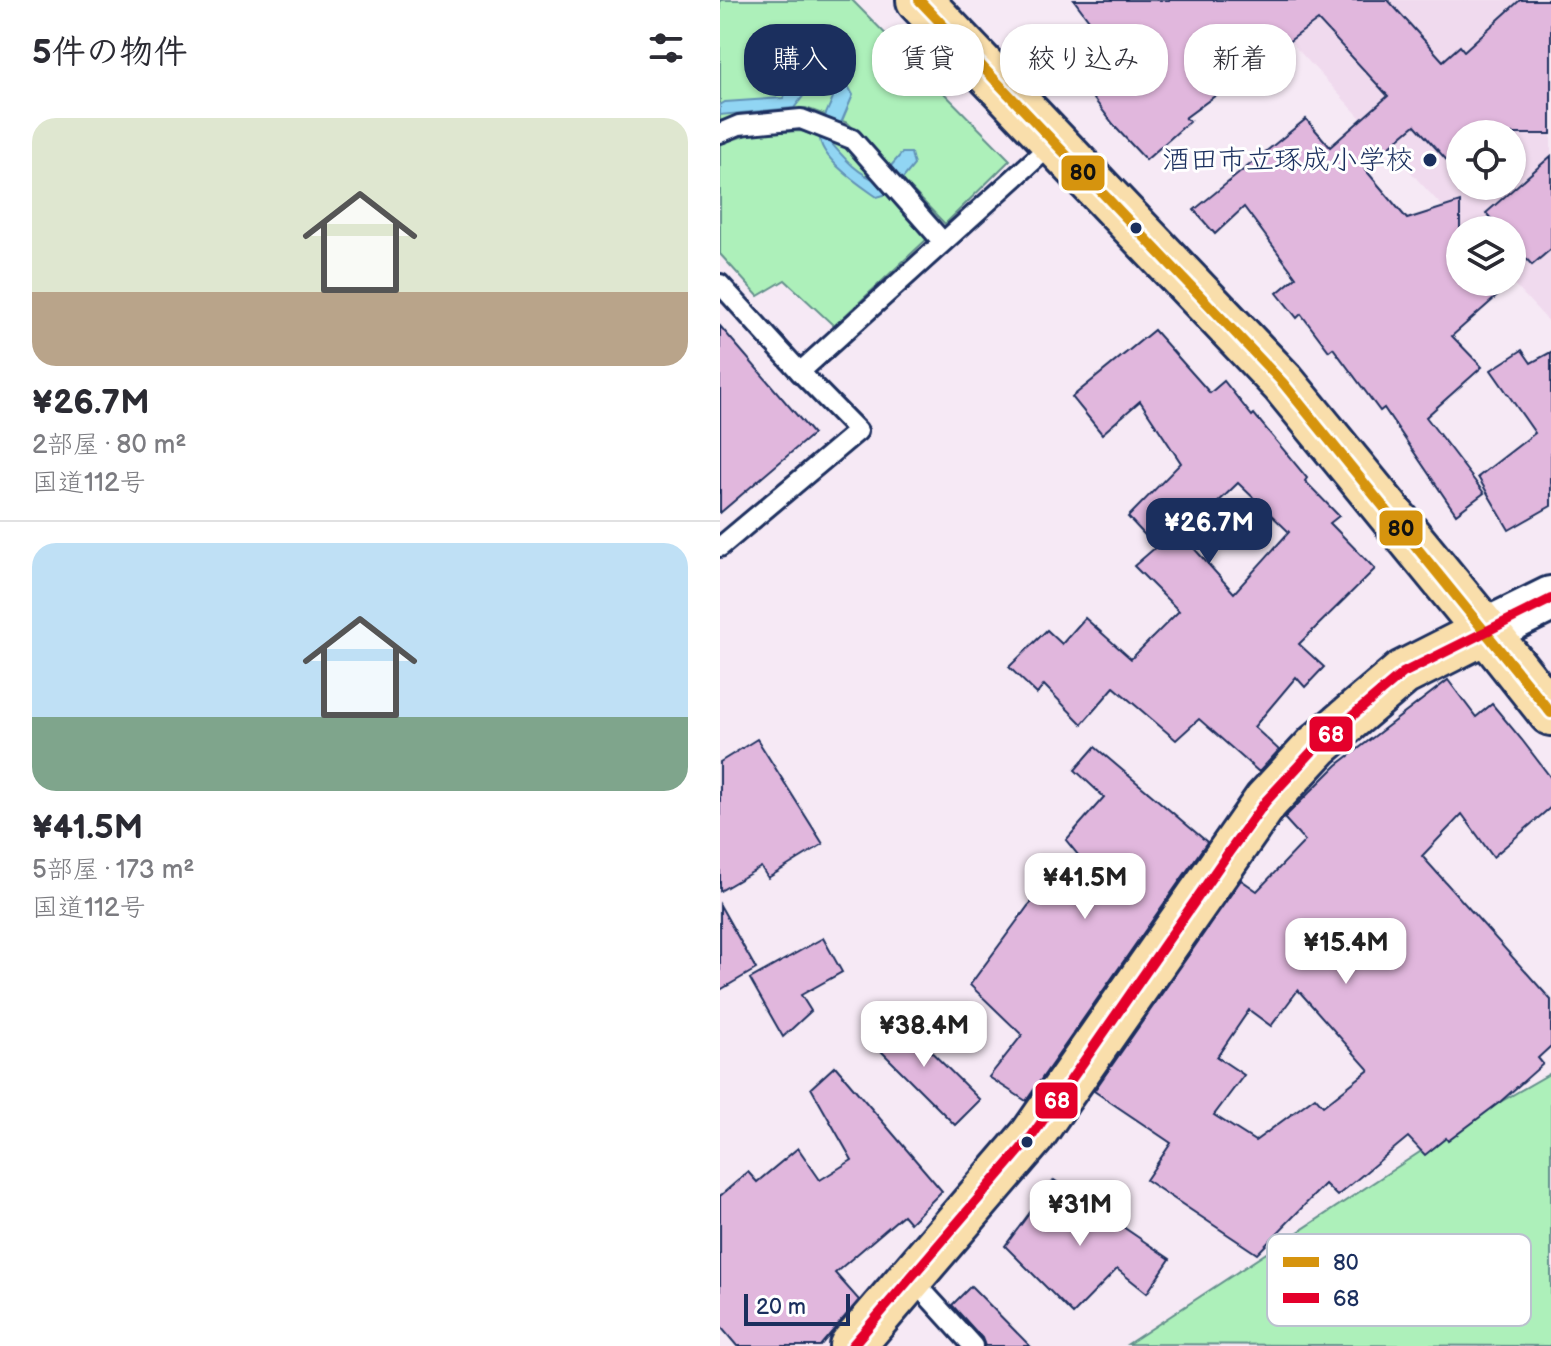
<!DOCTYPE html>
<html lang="ja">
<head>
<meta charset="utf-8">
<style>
	body { margin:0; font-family:"Balsamiq Sans","Klee One",sans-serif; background:#f2f2f3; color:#2b2b33; height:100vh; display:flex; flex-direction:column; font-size:30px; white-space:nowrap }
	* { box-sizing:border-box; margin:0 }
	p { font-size:26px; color:#7c7c81 }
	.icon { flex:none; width:44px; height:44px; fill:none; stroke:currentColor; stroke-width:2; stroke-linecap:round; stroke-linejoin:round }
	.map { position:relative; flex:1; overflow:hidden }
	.drawer { display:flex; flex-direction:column; background:#fff; width:720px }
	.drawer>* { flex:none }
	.guide { position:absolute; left:24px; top:24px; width:686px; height:72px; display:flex; gap:16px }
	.fabs { position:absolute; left:726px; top:120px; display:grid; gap:16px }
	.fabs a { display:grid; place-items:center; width:80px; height:80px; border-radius:50%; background:#fff; box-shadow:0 2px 6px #0004; font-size:40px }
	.scale { position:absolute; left:24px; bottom:20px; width:106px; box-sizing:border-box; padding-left:8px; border:4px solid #1b2f5e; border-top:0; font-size:22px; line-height:28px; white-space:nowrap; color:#1b2f5e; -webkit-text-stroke:6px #fff; paint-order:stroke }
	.price { position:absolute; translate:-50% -68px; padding:0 18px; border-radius:16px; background:#fff; color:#222; font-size:26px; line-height:52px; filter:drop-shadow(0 2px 4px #0008) }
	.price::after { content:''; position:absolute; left:50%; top:48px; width:24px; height:18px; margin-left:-12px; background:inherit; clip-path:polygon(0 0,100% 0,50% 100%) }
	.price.on { background:#1b2f5e; color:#fff }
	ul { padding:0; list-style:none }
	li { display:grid; align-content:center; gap:16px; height:424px; padding:0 32px }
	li+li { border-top:2px solid #e1e1e2 }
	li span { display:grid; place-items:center; height:248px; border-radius:24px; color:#555 }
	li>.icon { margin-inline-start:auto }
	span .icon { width:144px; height:144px; fill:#fffc; stroke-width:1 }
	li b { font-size:34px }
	h2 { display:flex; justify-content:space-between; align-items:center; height:96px; padding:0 32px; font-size:34px }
	.pill { padding:0 28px; border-radius:32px; background:#fff; box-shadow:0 2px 6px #0004; font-size:28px; line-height:72px }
	.pill.on { background:#1b2f5e; color:#fff }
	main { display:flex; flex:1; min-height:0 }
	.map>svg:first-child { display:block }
</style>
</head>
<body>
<main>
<section class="drawer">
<h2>5件の物件<svg class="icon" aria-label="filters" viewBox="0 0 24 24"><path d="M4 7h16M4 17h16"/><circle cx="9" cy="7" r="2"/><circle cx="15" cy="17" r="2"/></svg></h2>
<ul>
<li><span style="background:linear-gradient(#dfe7d0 70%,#b9a48a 0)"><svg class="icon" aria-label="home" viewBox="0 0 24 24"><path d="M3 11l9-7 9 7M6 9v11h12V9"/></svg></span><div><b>¥26.7M</b><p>2部屋 · 80 m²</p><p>国道112号</p></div></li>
<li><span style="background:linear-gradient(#bfe0f5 70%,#7fa58c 0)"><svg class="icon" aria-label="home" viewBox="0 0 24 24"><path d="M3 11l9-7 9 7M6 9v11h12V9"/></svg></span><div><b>¥41.5M</b><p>5部屋 · 173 m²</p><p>国道112号</p></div></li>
</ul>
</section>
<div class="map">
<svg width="831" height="1346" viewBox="0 0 831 1346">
	<rect width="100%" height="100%" fill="#f6e9f5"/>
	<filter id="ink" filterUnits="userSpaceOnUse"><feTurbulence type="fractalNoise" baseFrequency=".0125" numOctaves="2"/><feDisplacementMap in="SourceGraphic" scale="16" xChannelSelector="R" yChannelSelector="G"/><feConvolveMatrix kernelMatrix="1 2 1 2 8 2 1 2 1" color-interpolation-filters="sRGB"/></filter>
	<g filter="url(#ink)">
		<path fill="#f0daee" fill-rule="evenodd" d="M532,0H831V324L792,282V230H744ZM740,134H792V186H740Z"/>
		<g fill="#adf0ba" stroke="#64908c" stroke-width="2">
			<polygon points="0,0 132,0 290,160 225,224 128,123 86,108 0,121"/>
			<polygon points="82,131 125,147 207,239 114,326 65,280 38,296 0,254 0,144 33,133"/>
			<polygon points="831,1073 831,1346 408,1344 747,1121"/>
		</g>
		<path fill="#91d5f3" stroke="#6293b7" stroke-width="2" d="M97,62L122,75L133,95L112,144C126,160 138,174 158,181L182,153H191L194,165L171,193L157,197C140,185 95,156 100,132C102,118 112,105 115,90L109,81L97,78L74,108L0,115V105L5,102L63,98L82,68Z"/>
		<g fill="#e1b7dd" stroke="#1b2f5e" stroke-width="2" fill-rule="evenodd">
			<polygon points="354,0 668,0 723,61 740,46 744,51 800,0 831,0 831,134 740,134 740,175 695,125 644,168 687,219 740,202 740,282 793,282 732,336 762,367 706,417 764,493 736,514 664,408 660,411 613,348 609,351 581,314 577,318 557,293 576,277 524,207 495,234 474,210 586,119 610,147 668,96 598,20 465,118 470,121 426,160 397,129 348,65 383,39"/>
			<polygon points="831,156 831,249 812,265 792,243 792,230 781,230 766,213"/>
			<polygon points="0,326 93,434 0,513"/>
			<path d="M434,330L490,393L504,381L532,416L534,414L587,478L585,481L619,516L610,523L655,569L579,644L604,667L585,687L576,677L534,727L559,750L539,772L479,719L456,740L394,687L362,724L324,685L317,694L289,667L327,630L342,644L365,618L411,659L459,611L414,566L436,547L408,517L461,463L420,401L382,434L352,397ZM518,483L569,532L514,593L463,536Z"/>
			<polygon points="802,350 811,363 831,352 831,506 789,530 758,477 815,433 771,370"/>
			<path d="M728,680L756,717L772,704L802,740L831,778V807L773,857L742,814L702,856L831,1000V1046L818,1058L823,1064L780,1102L728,1141L726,1138L705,1155L688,1137L617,1196L605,1184L537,1254L426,1180L451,1143L374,1091L521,880L537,891L585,841L564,818L617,765ZM578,990L649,1070L603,1106L595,1097L535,1141L494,1115L524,1075L497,1057L529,1010L551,1026Z"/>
			<polygon points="37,739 103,844 48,878 41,867 0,891 0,762"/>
			<polygon points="375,747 487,842 306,1101 269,1077 302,1035 250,985 308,906 358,855 346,840 384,797 355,770"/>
			<polygon points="0,905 36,969 0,990"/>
			<polygon points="103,938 122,972 81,995 91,1011 63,1037 30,979"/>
			<polygon points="172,1013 260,1100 235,1125 147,1037"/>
			<polygon points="115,1066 222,1191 190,1223 183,1215 115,1273 139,1300 100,1346 17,1346 0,1326 0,1196 28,1172 37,1182 78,1148 100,1180 132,1160 91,1088"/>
			<polygon points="334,1180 450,1259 427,1293 397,1269 353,1314 285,1246"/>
			<polygon points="251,1286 310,1346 265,1346 262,1338 232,1305"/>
		</g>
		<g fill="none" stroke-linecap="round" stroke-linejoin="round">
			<defs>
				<g id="service">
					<polyline points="0,133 19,125 81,119 132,139 222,241"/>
					<polyline points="0,284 80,372"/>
					<polyline points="0,547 138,431 80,372 333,143"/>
					<polyline points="192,1279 253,1346"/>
				</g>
				<polyline id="tertiary" points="766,631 831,599"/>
				<polyline id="primary" points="766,631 831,713"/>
				<polyline id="trunk" points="132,1346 312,1136 546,801 598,745 683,673 766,631 563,383 199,0"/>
			</defs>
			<use href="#service" stroke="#1b2f5e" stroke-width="24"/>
			<use href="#tertiary" stroke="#1b2f5e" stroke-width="50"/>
			<use href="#primary" stroke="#1b2f5e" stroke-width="50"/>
			<use href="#trunk" stroke="#1b2f5e" stroke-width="50"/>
			<use href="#service" stroke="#fff" stroke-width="18"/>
			<use href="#tertiary" stroke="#fff" stroke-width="44"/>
			<use href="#primary" stroke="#f9deab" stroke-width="44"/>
			<use href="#trunk" stroke="#f9deab" stroke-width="44"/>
			<defs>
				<polyline id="bus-1" points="199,0 563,383 831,713"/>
				<polyline id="bus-2" points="132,1346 312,1136 509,852 546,801 598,745 683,673 831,599"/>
			</defs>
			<use href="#bus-1" stroke="#fff" stroke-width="16"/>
			<use href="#bus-2" stroke="#fff" stroke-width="16"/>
			<use href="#bus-1" stroke="#d6940e" stroke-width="10"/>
			<use href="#bus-2" stroke="#e4002b" stroke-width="10"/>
		</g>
	</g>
	<g fill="#1b2f5e" stroke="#fff" stroke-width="3">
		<circle cx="710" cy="160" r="8"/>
		<circle cx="416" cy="228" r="7"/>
		<circle cx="307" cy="1142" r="7"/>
	</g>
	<g text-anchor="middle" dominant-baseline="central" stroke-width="6" stroke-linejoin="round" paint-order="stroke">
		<g font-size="28" fill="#1b2f5e" stroke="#fff" text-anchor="end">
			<text x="694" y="160">酒田市立琢成小学校</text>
		</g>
	</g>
	<rect x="547" y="1234" width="264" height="92" rx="12" fill="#fff" stroke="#bbc1cf" stroke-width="2"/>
	<rect x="563" y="1257" width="36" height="10" fill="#d6940e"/>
	<rect x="563" y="1293" width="36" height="10" fill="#e4002b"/>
	<g font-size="22" fill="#1b2f5e">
		<text x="613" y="1270">80</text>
		<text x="613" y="1306">68</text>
	</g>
	<g stroke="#fff" stroke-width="3">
		<rect x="340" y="154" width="46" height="38" rx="8" fill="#d6940e"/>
		<rect x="658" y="509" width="46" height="38" rx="8" fill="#d6940e"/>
		<rect x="588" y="715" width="46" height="38" rx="8" fill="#e4002b"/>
		<rect x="314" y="1081" width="45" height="39" rx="8" fill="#e4002b"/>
	</g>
	<g font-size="22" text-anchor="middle" font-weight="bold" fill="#fff">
		<text x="611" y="742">68</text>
		<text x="337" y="1108">68</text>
	</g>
	<g font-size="22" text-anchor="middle" font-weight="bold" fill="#111">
		<text x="363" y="180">80</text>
		<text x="681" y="536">80</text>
	</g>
</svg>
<div class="fabs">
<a><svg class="icon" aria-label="locate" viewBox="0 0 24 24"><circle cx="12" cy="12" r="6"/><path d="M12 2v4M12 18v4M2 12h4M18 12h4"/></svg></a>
<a><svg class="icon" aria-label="layers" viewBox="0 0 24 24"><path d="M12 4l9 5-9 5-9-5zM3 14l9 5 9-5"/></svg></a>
</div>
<div class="scale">20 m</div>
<b class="price on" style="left:489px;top:566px">¥26.7M</b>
<b class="price" style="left:365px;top:921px">¥41.5M</b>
<b class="price" style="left:626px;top:986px">¥15.4M</b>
<b class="price" style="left:204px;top:1069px">¥38.4M</b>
<b class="price" style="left:360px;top:1248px">¥31M</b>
<div class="guide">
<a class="pill on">購入</a>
<a class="pill">賃貸</a>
<a class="pill">絞り込み</a>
<a class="pill">新着</a>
</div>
</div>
</main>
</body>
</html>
